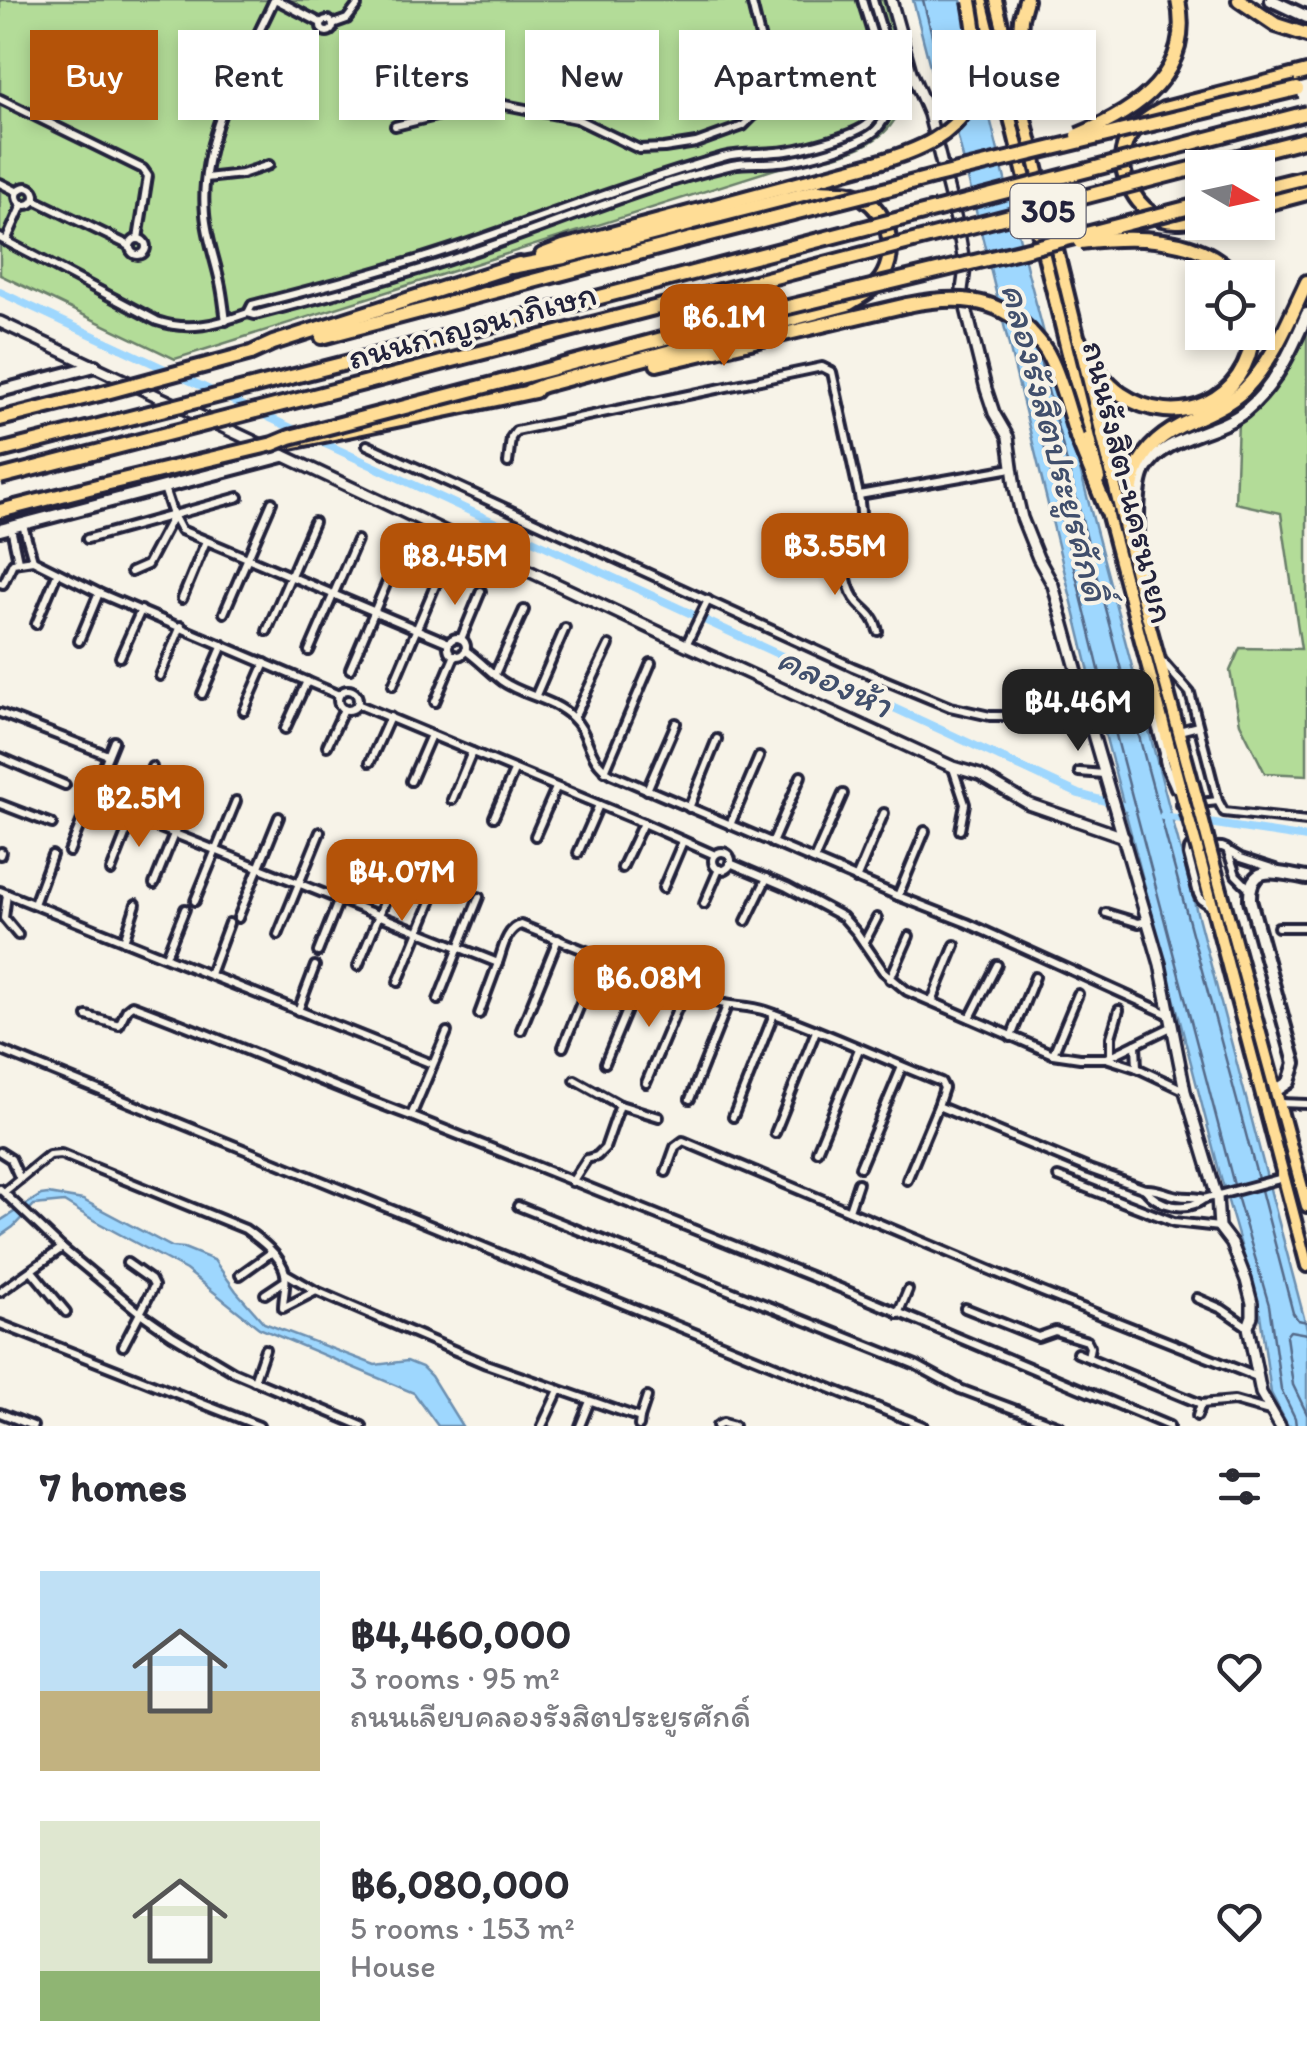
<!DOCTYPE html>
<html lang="en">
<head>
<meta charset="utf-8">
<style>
	body { margin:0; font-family:Itim,"Playpen Sans Thai",sans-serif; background:#f2f2f3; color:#2b2b33; height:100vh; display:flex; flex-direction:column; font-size:38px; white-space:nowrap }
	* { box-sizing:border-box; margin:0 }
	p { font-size:32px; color:#7c7c81 }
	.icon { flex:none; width:55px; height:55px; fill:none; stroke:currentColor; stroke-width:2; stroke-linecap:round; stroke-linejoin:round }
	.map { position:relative; height:1426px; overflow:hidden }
	.sheet { display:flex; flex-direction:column; background:#fff; flex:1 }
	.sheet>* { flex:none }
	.banner { position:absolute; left:30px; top:30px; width:1248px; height:90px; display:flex; gap:20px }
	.needle { width:65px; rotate:99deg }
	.buttons { position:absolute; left:1185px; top:150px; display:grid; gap:20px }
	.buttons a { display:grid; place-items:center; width:90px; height:90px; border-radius:0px; background:#fff; box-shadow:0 5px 15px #0003; font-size:50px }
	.price { position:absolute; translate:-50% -85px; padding:0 22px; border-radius:20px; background:#b45309; color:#fff; font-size:32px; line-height:65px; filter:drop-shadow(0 2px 5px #0008) }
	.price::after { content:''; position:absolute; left:50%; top:60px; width:30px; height:22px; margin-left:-15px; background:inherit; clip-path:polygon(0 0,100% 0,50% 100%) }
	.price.on { background:#222; color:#fff }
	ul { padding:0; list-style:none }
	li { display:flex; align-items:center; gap:30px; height:250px; padding:0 40px }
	li span { display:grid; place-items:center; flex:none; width:280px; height:200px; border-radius:0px; color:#555 }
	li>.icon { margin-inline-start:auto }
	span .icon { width:120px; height:120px; fill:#fffc; stroke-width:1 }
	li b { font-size:42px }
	h2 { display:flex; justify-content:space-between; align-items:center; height:120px; padding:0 40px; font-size:42px }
	.chip { padding:0 35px; border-radius:0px; background:#fff; box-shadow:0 5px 15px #0003; font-size:35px; line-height:90px }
	.chip.on { background:#b45309; color:#fff }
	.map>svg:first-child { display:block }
</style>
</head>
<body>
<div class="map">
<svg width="1307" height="1426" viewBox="0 0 1307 1426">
	<rect width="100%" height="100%" fill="#f7f3e8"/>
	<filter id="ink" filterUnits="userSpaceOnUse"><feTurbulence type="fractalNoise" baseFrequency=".01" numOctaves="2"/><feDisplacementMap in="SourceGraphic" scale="20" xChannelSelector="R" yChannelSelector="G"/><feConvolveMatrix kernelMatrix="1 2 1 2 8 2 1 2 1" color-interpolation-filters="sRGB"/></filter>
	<g filter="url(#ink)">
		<g fill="#b3dc98" stroke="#6a7f6a" stroke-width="2.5">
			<path d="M0,0H883C890,27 901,56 903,83C907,153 825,157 775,169L175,359L0,275Z"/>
			<polygon points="1307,320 1307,775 1265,773 1240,723 1230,671 1240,648 1301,649 1281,513 1235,503 1238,421 1267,394"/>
		</g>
		<g fill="#9ed7fe" stroke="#6c8fb0" stroke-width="2.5">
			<polygon points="913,0 961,0 1027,269 1307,1329 1307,1426 1288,1426 1271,1393 1259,1307 1220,1174 1093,688 950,105 932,74"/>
			<polygon points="48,1194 83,1200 172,1247 184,1248 214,1260 236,1291 264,1323 375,1365 407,1361 422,1367 431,1376 462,1426 438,1426 414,1393 259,1328 186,1270 95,1221 64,1202 34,1205 13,1227 0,1236 0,1221 41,1195"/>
		</g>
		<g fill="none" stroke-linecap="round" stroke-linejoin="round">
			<g stroke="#546a89" stroke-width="2.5">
				<polyline points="923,0 941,70 959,102"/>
				<polyline points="1016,330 1104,690"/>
				<polyline points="1039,356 1125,685"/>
				<polyline points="1128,695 1258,1179"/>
				<polyline points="1107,701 1234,1185"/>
				<polyline points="1261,1190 1293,1313 1298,1320 1307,1322"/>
				<polyline points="1237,1196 1269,1305 1281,1389 1295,1418 1296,1426"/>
				<polyline points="1307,1334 1290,1331 1286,1336 1293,1385 1307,1414"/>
			</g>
			<g stroke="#9ed7fe" stroke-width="8">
				<polyline points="0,292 302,433"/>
				<polyline points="315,439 1079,794 1130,808"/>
				<polyline points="1163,816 1307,838"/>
			</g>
			<defs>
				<g id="minor">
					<polyline points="277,0 321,23"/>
					<circle cx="327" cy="26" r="6"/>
					<polyline points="333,24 347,19 357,6"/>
					<polyline points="0,99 143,169 148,176 138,239"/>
					<polyline points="395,126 477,106 505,105 577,119 639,149 664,148 696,143 743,126 760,109 767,92 767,65 751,0"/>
					<polyline points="206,178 242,174 269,165"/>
					<polyline points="0,183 18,192"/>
					<circle cx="26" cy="196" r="9"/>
					<polyline points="35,200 130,246"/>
					<path d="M0,238L157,321C189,332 217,324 248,313L255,315C328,296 401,277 473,252C559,223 644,186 732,165C747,162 763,164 778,162C799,161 863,145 877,129C909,93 884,41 873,0"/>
					<circle cx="138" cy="247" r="8"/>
					<polyline points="6,241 22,205"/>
					<path d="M248,313L252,305C326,286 399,267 471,242C555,213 638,181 723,157C741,152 758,154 776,152C796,151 856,136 869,123C876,116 882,105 883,96C887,74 869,24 862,0"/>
					<path d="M226,321C224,308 223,295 220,282C215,259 207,238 205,214C198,138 244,66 274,0"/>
					<polyline points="367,445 853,667 950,707 990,716 1032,716 1152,683"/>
					<polyline points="508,463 511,438 516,431 822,367 832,372 859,495 1012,468"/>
					<polyline points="164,488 173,515 181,530 449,643"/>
					<path d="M859,495C863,521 864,533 844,552C845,569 846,589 858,603C867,613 874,615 878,631"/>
					<polyline points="23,525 33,560"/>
					<polyline points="11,528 18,561"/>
					<polyline points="87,539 239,497"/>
					<polyline points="131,572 147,565 173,516"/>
					<polyline points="0,583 3,584 13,563 33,560 99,593 339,695"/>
					<polyline points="182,599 206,541"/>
					<polyline points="224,613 272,502"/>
					<polyline points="36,624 57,574"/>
					<polyline points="267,631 314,522"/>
					<circle cx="457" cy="647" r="9"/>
					<polyline points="461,639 481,591"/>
					<polyline points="79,641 99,593"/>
					<polyline points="686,645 708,600"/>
					<path d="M465,650C478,659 489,671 502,681C523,696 552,698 572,717C591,734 586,759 611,774L898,896L967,923L1168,1014"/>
					<polyline points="309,651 357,540"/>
					<polyline points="120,657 141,610"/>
					<polyline points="1163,662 1190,693 1218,801 1224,812 1307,821"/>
					<polyline points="350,669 398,556"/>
					<polyline points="495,674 524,610"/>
					<polyline points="160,676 181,626"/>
					<polyline points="393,685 440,574"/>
					<path d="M1144,685L1164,753C1162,765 1171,776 1175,788"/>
					<circle cx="348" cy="700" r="10"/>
					<polyline points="202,694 223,645"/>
					<polyline points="536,695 565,628"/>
					<polyline points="435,702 455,655"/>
					<polyline points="357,704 643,823 715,855"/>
					<polyline points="244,711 265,663"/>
					<polyline points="0,713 108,755"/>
					<polyline points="574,718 609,645"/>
					<polyline points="285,729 307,681"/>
					<polyline points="1179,731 1198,726"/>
					<polyline points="327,746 344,709"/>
					<polyline points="0,757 65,785"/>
					<polyline points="370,762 390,717"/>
					<polyline points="953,768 965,804 960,830"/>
					<polyline points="605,771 651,663"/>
					<polyline points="1079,772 1104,774"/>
					<polyline points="411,781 431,735"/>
					<polyline points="647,790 676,723"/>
					<path d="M90,800L498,963C503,949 506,929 521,925L712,1001C730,1007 748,1005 766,1011C825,1031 882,1059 941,1082L944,1088L938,1106L1089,1169L1145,1189C1158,1188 1166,1194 1178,1196C1188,1198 1194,1196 1204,1199L1283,1178"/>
					<polyline points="452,800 472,752"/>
					<polyline points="0,804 52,824"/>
					<polyline points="1181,805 1218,801"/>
					<polyline points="689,808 717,739"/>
					<polyline points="494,817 514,771"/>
					<polyline points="730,825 759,757"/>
					<polyline points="535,836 556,788"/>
					<polyline points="772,843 801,776"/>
					<polyline points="69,852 114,741"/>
					<polyline points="1231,852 1241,858 1275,869"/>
					<circle cx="722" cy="861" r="9"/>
					<polyline points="578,853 599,805"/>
					<polyline points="0,855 1,852"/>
					<polyline points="814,860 843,794"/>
					<polyline points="730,863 787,887 843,917 857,933 883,971 907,991 1053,1054 1080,1058 1106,1058 1137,1068 1184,1090"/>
					<polyline points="622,868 643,823"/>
					<polyline points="111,871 152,767"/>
					<polyline points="856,879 884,813"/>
					<polyline points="154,884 194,784"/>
					<polyline points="663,888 683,841"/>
					<polyline points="0,891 432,1064"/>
					<polyline points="7,894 4,918 18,935"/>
					<polyline points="898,896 925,831"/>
					<polyline points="195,901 236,801"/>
					<polyline points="34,904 52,855"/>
					<polyline points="704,904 719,869"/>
					<polyline points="1213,908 1201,900 1198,894 1188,855 1189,849 1191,846 1222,847 1227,849 1236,875 1250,889"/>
					<polyline points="1106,913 1139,923 1147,921"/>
					<polyline points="238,918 279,817"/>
					<polyline points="746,921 767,878"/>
					<polyline points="1278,927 1307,927"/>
					<polyline points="278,935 320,832"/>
					<polyline points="124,941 136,904"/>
					<polyline points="864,943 877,918"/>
					<polyline points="318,952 359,849"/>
					<polyline points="166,956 185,909"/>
					<polyline points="358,966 400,864"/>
					<polyline points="210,974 229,923"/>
					<polyline points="890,979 909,936"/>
					<polyline points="398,982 440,880"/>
					<polyline points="438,1000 479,897"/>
					<polyline points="932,1001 955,945"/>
					<polyline points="298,1011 315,966"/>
					<polyline points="479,1014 498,963"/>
					<path d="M87,1016L119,1025L127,1009L132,1005C226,1040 317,1081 411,1116L840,1288L1169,1426"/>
					<polyline points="970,1018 997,965"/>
					<polyline points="521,1030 558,939"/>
					<polyline points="1011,1037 1035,977"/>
					<polyline points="1136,1044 1137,1068"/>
					<polyline points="563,1047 600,956"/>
					<polyline points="0,1050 923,1426"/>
					<polyline points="1053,1054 1078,994"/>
					<polyline points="1111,1056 1111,1037 1119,1010"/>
					<polyline points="1107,1058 1171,1027"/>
					<polyline points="605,1063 643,972"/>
					<polyline points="575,1080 620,1105 659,1117"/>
					<polyline points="646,1083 685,990"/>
					<polyline points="690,1099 727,1006"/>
					<polyline points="1280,1103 1307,1104"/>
					<polyline points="411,1116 447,1032"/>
					<polyline points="733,1117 774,1014"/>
					<polyline points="775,1133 816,1031"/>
					<polyline points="817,1151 859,1049"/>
					<polyline points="0,1152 11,1159 20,1179"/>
					<polyline points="860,1167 902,1067"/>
					<polyline points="666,1172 675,1147 683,1141 1042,1292 1257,1377"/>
					<polyline points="1058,1177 1174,1222 1219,1227"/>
					<polyline points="907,1180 938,1106"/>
					<polyline points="572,1182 587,1159 597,1156 605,1148 620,1105"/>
					<polyline points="0,1189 62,1248 139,1312 172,1335 234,1372 362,1426"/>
					<path d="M1145,1189C1158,1207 1186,1212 1204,1199"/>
					<path d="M4,1192L49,1155L61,1154L245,1229C259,1239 281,1255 285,1273C287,1283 283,1297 283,1308L316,1291"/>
					<polyline points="518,1206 916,1365 960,1389 1059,1426"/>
					<polyline points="849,1210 858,1183"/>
					<polyline points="32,1271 66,1312"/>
					<polyline points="285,1273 316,1291 486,1364 640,1418 639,1426"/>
					<polyline points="240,1275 272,1252"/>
					<polyline points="0,1292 62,1248"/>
					<polyline points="265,1294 283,1282"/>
					<polyline points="1197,1298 1222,1309 1248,1327"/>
					<polyline points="965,1308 1038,1337 1055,1331 1087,1341 1090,1347 1088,1357"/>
					<polyline points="898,1314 908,1290"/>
					<polyline points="0,1324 259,1426"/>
					<polyline points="123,1346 154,1286 151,1280 127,1263"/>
					<polyline points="1077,1353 1201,1404 1234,1401 1273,1412"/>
					<polyline points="254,1381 265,1349"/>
					<polyline points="0,1413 33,1426"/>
					<polyline points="1197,1416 1201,1404"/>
					<polyline points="640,1418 647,1397"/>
					<polyline points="542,1426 559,1390"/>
					<polyline points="580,1426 590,1401"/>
					<polyline points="717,1426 723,1423 734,1426"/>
				</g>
				<g id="tertiary">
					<polyline points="891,0 911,72 929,114 958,228 965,268 962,290 965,304 986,389 994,413 1008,437 1015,488 1022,518 1038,558 1053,585 1079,679 1083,700 1160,964 1185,1091 1217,1197 1219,1227 1232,1244 1246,1280 1252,1303 1252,1316 1248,1327 1261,1393 1280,1426"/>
					<polyline points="0,322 686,645 953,767 980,775 1029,804 1124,837"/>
				</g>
				<g id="secondary">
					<polyline points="1271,0 1307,17"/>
					<polyline points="0,391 95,366"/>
					<polyline points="0,530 283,456"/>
					<path d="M1139,578C1139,552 1134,491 1145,470C1163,436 1216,434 1244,412C1275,387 1292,349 1307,314"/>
					<path d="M1277,1090L1289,1082L1295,1063L1250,900C1249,860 1280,874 1307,878"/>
				</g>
				<g id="primary">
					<polyline points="981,0 1099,479"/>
					<polyline points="996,0 1139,586 1197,799"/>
					<polyline points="1105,505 1183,799"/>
					<polyline points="1198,852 1307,1266"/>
					<polyline points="1211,853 1307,1206"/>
				</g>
				<g id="motorway">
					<polyline points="1239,0 1276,25 1307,35"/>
					<polyline points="1017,84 1021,18 1026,0"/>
					<polyline points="899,186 933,177"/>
					<polyline points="1258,189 1307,177"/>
					<polyline points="1258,206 1307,193"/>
					<path d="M1202,219C1189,220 1175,223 1162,219C1150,214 1139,204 1133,193C1109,153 1127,128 1164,109L1307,72"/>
					<polyline points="542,255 563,247 875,163"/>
					<path d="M511,267L564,257L817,191C832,192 851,190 863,198C888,214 897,248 884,274C877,288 861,296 848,304L544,385L529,391"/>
					<polyline points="322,337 695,238"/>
					<path d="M1078,339C1090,358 1101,380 1121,394C1177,432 1248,401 1253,332"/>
					<polyline points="251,353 273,343 519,264"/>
					<polyline points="657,364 907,305"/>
					<polyline points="501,382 718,324"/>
					<polyline points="0,419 99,394"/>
					<polyline points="1077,437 1107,511"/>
					<polyline points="286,443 535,391"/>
					<polyline points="0,511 101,485"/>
					<path d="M1128,542C1130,483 1129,448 1190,421C1209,413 1229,404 1244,390C1274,360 1289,319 1307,282"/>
				</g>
			</defs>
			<use href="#minor" stroke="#22223b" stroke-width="14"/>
			<use href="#tertiary" stroke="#22223b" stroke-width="16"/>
			<use href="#secondary" stroke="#22223b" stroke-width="18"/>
			<use href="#primary" stroke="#22223b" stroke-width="18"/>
			<use href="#motorway" stroke="#22223b" stroke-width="20"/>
			<use href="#minor" stroke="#f7f3e8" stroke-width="6"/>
			<use href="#tertiary" stroke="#f7f3e8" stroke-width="9"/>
			<use href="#secondary" stroke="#f7f3e8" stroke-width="10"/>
			<use href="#primary" stroke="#ffdd96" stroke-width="10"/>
			<use href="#motorway" stroke="#ffdd96" stroke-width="12"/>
			<defs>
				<g id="primary-bridge">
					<polyline points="1183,799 1198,852"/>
					<polyline points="1197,799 1211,853"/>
				</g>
				<g id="motorway-bridge">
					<path d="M1078,135C1137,111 1194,73 1178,0"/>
					<path d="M875,163C974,136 988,98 970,1"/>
					<polyline points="933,177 1297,89"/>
					<polyline points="695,238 899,186"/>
					<path d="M1080,242C1129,236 1203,233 1236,278"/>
					<path d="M907,305C953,296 995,295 1030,331C1037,339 1045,347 1049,356C1062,381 1068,410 1077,437"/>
					<polyline points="718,324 1028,249 1202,204"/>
					<polyline points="99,394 251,353"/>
					<polyline points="0,451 377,355 1307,113"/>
					<path d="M0,477C436,368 871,250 1307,139"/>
					<polyline points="101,485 273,444 290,437 501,382"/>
				</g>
			</defs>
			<use href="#primary-bridge" stroke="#22223b" stroke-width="18" stroke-linecap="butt"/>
			<use href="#motorway-bridge" stroke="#22223b" stroke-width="20" stroke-linecap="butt"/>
			<use href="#primary-bridge" stroke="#ffdd96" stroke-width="10"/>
			<use href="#motorway-bridge" stroke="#ffdd96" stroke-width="12"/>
		</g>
	</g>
	<g text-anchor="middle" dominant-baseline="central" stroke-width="8" stroke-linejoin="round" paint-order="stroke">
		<rect fill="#f7f3e8" stroke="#62616f" stroke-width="2.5" x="1010.5" y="184" width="75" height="54" rx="8"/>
		<g font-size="32" font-weight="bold" fill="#22223b">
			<text x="1048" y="211">305</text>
		</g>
		<g font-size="35" fill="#22223b" stroke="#f7f3e8">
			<text transform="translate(472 325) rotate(-15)">ถนนกาญจนาภิเษก</text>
			<text transform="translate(1129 482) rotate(76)">ถนนรังสิต-นครนายก</text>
		</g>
		<g font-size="38" font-style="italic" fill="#414f6c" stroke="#f7f3e8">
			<text transform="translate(1056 442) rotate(75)">คลองรังสิตประยูรศักดิ์</text>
			<text transform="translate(835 681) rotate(25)">คลองห้า</text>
		</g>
	</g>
</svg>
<div class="buttons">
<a><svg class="needle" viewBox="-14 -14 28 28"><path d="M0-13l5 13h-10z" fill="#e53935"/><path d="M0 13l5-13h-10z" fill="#7c7c81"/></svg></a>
<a><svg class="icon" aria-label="locate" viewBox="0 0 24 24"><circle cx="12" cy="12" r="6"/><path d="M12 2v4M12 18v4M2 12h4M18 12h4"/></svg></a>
</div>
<b class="price" style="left:724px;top:369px">฿6.1M</b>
<b class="price" style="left:835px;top:598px">฿3.55M</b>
<b class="price" style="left:455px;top:608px">฿8.45M</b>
<b class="price on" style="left:1078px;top:754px">฿4.46M</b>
<b class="price" style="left:139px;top:850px">฿2.5M</b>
<b class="price" style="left:402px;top:924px">฿4.07M</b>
<b class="price" style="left:649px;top:1030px">฿6.08M</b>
<div class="banner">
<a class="chip on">Buy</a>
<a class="chip">Rent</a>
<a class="chip">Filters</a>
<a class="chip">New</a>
<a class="chip">Apartment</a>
<a class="chip">House</a>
</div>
</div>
<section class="sheet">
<h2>7 homes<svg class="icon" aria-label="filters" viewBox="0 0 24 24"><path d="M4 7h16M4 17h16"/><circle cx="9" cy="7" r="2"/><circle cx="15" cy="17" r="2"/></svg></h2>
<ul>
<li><span style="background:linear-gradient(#bfe0f5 60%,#c2b280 0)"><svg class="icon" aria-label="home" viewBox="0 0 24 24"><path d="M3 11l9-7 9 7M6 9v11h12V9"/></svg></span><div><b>฿4,460,000</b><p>3 rooms · 95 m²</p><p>ถนนเลียบคลองรังสิตประยูรศักดิ์</p></div><svg class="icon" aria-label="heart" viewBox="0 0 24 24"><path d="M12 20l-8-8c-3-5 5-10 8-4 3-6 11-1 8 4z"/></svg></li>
<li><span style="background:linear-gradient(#dfe7d0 75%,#8fb573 0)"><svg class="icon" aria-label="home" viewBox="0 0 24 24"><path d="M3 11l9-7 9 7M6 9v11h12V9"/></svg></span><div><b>฿6,080,000</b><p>5 rooms · 153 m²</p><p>House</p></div><svg class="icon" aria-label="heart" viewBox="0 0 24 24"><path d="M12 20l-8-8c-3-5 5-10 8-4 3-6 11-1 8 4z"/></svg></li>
</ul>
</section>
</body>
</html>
